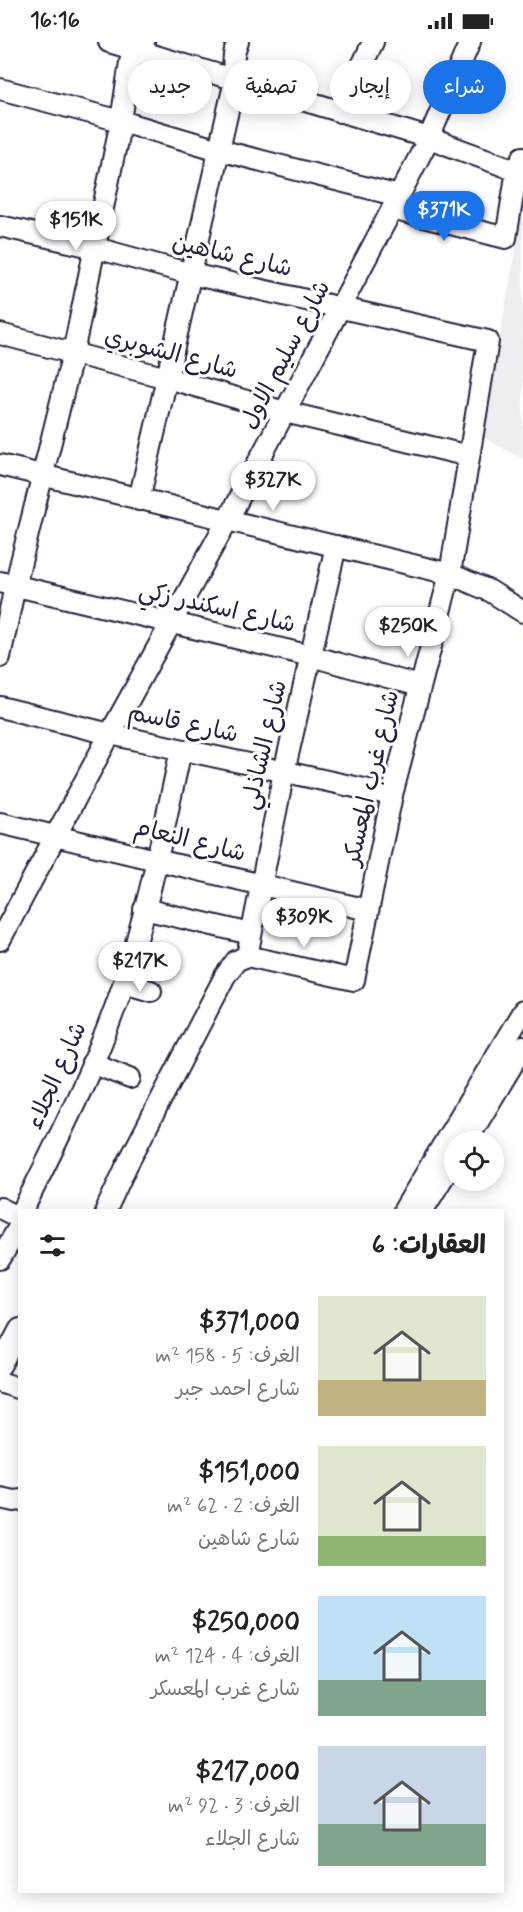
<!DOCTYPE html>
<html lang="ar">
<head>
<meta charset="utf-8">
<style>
	body { margin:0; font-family:Mynerve,"Playpen Sans Arabic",sans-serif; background:#f6f6f6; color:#222; direction:rtl; height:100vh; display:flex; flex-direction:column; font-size:22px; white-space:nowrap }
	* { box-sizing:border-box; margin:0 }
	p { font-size:20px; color:#767676 }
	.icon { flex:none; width:33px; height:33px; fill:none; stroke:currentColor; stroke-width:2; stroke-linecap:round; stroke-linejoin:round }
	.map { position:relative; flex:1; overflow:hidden; direction:ltr }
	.panel { position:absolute; left:18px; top:1167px; width:486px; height:684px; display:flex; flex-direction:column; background:#fff; border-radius:0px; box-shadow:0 3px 15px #0003; direction:rtl }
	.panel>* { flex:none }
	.guide { position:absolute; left:18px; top:18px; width:488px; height:54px; direction:rtl; display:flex; gap:12px }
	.fabs { position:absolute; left:444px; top:1089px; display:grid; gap:12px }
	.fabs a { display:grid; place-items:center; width:60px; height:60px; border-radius:50%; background:#fff; box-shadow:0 3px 15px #0003; font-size:30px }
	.price { position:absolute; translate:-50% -51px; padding:0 14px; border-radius:21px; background:#fff; color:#222; font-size:20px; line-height:39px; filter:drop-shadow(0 2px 3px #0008) }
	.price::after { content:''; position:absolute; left:50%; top:36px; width:18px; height:14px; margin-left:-9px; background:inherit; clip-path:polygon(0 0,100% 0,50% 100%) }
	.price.active { background:#1a73e8; color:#fff }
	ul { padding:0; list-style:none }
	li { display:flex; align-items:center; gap:18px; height:150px; padding:0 18px }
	li span { display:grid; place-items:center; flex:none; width:168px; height:120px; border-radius:0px; color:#555 }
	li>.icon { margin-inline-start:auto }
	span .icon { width:72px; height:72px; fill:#fffc; stroke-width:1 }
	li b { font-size:26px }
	h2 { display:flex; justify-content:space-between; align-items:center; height:72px; padding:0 18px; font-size:26px }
	.pill { padding:0 21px; border-radius:27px; background:#fff; box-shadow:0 3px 15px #0003; font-size:21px; line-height:54px }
	.pill.active { background:#1a73e8; color:#fff }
	.status { display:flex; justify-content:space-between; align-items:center; height:42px; padding:0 30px; background:#fff; direction:ltr }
	.status svg { height:16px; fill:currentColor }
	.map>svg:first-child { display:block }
</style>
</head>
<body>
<div class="status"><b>16:16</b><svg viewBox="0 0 49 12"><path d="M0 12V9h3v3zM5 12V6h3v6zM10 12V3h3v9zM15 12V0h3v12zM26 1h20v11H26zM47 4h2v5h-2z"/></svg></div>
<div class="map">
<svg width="523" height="1870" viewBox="0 0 523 1870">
	<rect width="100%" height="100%" fill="#fff"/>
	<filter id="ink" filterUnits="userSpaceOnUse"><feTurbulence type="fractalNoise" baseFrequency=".0167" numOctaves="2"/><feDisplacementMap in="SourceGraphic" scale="12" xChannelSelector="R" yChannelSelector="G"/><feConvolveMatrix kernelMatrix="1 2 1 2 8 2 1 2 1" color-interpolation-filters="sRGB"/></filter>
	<g filter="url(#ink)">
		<polygon fill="#eeeef1" points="523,165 523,417 482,395"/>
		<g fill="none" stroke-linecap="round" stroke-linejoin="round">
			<defs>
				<g id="minor">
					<polyline points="109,0 429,96 523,131"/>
					<polyline points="0,47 121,79 219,108 399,154"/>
					<polyline points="340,70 373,0"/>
					<polyline points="392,167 506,196 517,128 523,115"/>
					<polyline points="0,184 96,206 191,232 488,299 450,532 392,753 354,938 247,914"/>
					<polyline points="0,292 167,336 285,370 469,414"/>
					<polyline points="0,423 450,532 490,549 523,570"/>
					<path d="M139,458L235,38C233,24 232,13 238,0"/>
					<polyline points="0,540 311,614 420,644"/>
					<polyline points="0,615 15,544 73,311 121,79 130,20 141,10 144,0"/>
					<polyline points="0,665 110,692 392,753"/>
					<polyline points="0,781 368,868"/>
					<polyline points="144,867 251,892"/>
					<polyline points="0,898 110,692 227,479 399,154 429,96 470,0"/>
					<polyline points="247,914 284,730 336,504"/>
					<polyline points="124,941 151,949"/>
					<polyline points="92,1021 130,1036"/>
					<polyline points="466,1100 523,1005"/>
					<polyline points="0,1166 20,1176"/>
					<path d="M23,1168C59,1095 97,1021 123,943C148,868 164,785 181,708"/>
					<polyline points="106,1168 126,1125 225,934 236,919 247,914"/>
					<polyline points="404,1168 523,969"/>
					<polyline points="423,1168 454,1118"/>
					<polyline points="0,1217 20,1183"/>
					<polyline points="0,1324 20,1287"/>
					<polyline points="0,1340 20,1347"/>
					<polyline points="0,1456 14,1459 20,1458"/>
				</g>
			</defs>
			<use href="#minor" stroke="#22223b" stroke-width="24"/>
			<use href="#minor" stroke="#fff" stroke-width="20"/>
		</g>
	</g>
	<g text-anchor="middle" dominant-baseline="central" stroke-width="6" stroke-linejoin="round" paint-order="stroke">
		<g font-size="24" fill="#22223b" stroke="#fff">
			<text transform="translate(232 214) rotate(13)">شارع شاهين</text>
			<text transform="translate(171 312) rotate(15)">شارع الشوبري</text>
			<text transform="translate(286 313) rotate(-62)">شارع سليم الاول</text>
			<text transform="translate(217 566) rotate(13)">شارع اسكندر زكي</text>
			<text transform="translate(183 682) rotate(12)">شارع قاسم</text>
			<text transform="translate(265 703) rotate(-77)">شارع الشاذلي</text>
			<text transform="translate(372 736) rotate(-77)">شارع غرب المعسكر</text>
			<text transform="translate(190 799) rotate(14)">شارع النعام</text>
			<text transform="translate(57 1034) rotate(-66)">شارع الجلاء</text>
		</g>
	</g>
</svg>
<div class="fabs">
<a><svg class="icon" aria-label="locate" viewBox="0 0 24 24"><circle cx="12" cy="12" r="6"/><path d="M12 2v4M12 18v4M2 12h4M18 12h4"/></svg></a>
</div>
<b class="price active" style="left:444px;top:200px">$371K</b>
<b class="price" style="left:76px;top:210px">$151K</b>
<b class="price" style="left:273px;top:470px">$327K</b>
<b class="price" style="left:408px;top:616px">$250K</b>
<b class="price" style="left:304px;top:907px">$309K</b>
<b class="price" style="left:140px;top:951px">$217K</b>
<div class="guide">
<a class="pill active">شراء</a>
<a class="pill">إيجار</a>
<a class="pill">تصفية</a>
<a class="pill">جديد</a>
</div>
<section class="panel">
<h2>العقارات: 6<svg class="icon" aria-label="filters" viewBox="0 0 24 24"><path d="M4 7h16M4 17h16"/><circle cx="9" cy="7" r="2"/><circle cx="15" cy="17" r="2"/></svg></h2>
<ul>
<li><span style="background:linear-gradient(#dfe7d0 70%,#c2b280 0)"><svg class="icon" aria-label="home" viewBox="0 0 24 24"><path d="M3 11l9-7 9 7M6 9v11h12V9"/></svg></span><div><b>$371,000</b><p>الغرف: 5 · 158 m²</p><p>شارع احمد جبر</p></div></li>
<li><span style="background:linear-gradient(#dfe7d0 75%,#8fb573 0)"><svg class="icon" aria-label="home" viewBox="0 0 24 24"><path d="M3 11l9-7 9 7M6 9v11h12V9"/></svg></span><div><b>$151,000</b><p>الغرف: 2 · 62 m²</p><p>شارع شاهين</p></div></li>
<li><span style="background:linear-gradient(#bfe0f5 70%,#7fa58c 0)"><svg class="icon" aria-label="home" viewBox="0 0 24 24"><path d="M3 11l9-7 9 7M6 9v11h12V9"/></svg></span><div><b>$250,000</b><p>الغرف: 4 · 124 m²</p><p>شارع غرب المعسكر</p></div></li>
<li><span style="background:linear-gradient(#c9d6e8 65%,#7fa58c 0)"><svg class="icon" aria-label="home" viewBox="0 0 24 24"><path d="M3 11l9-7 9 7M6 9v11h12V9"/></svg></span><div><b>$217,000</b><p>الغرف: 3 · 92 m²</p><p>شارع الجلاء</p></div></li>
</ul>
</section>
</div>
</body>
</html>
